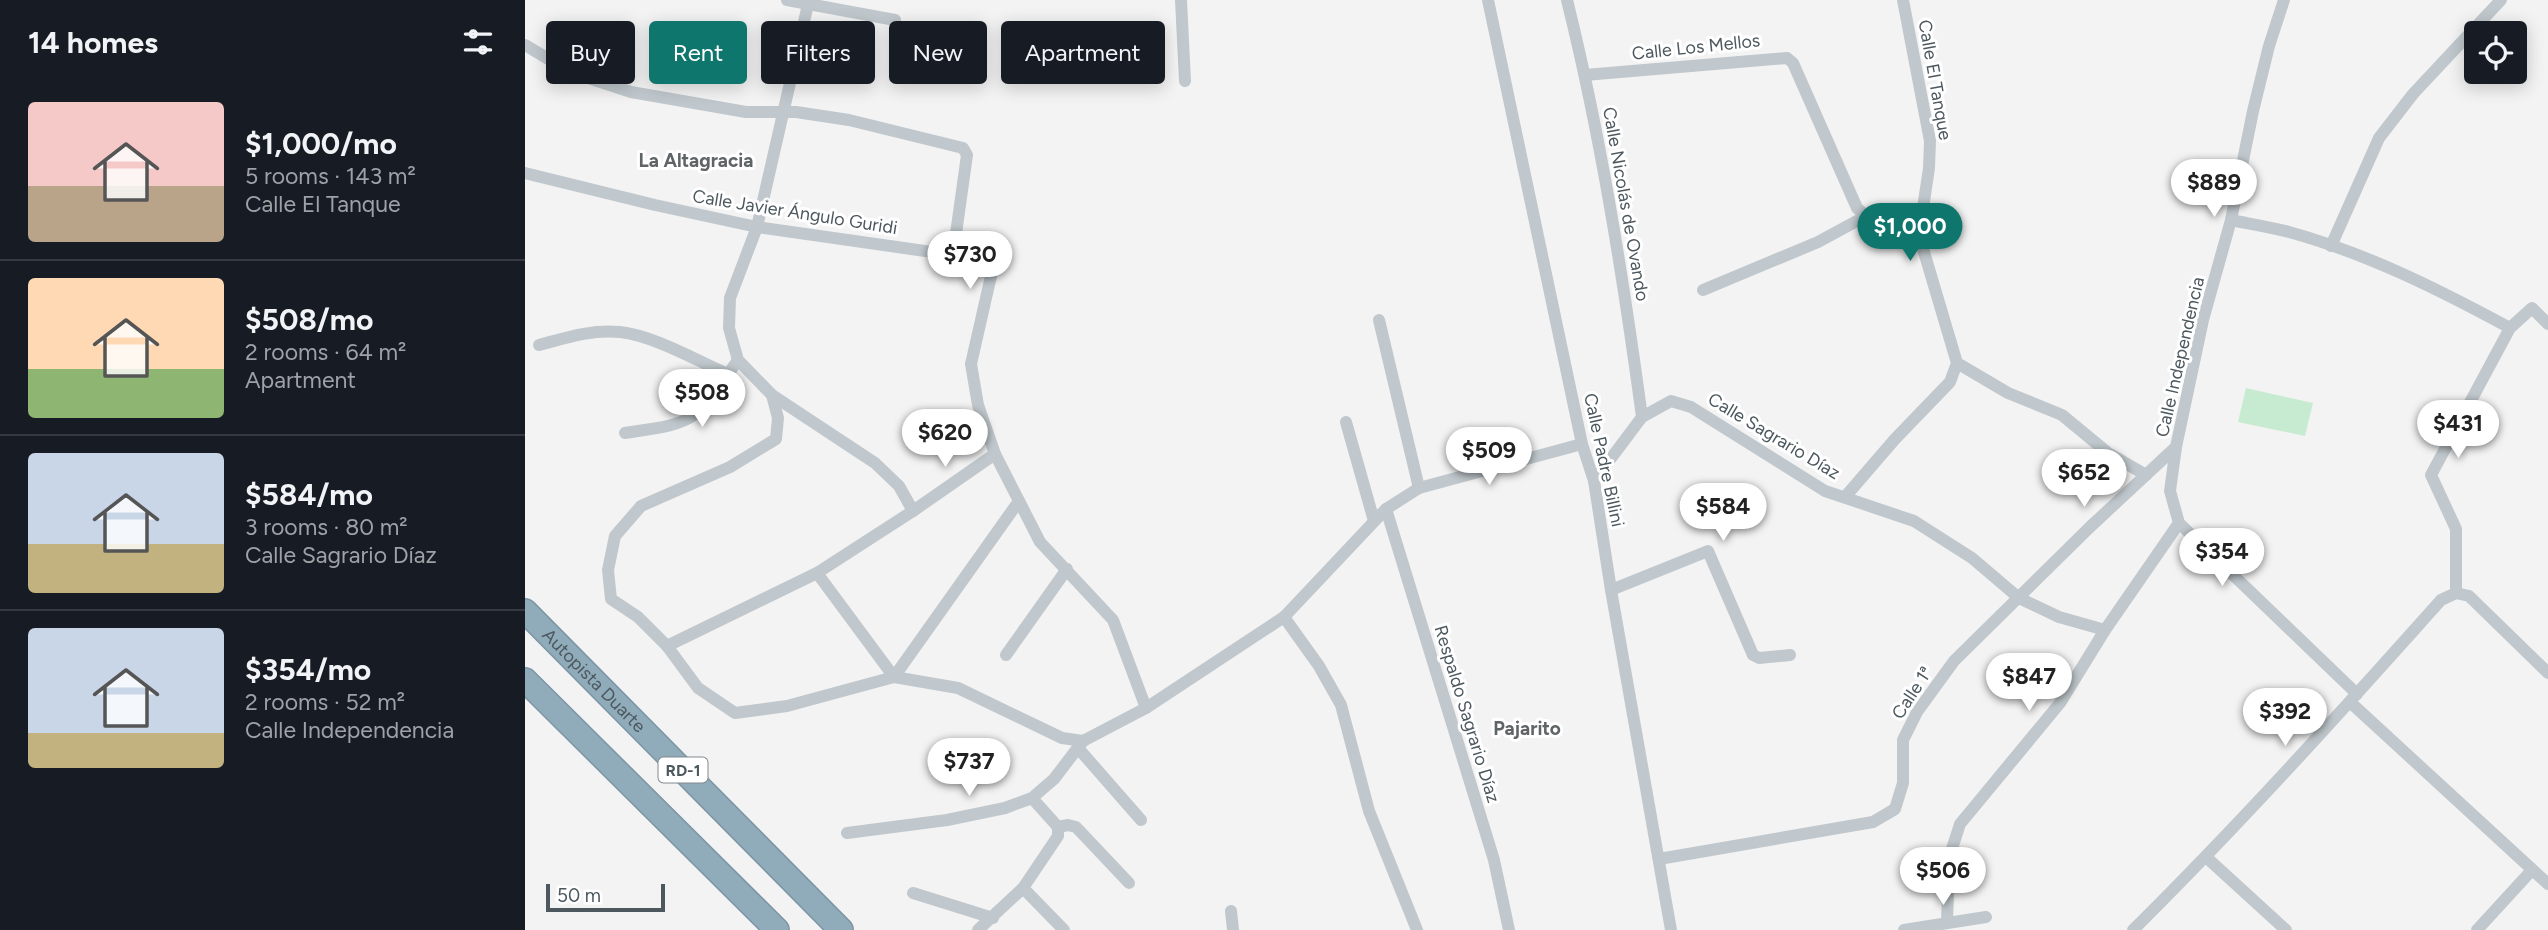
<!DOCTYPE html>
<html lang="en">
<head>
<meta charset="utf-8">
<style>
	body { margin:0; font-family:Figtree,sans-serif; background:#20242c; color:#f1f3f6; height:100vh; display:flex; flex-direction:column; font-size:26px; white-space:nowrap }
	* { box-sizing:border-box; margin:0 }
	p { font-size:23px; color:#9ea1a6 }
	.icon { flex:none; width:38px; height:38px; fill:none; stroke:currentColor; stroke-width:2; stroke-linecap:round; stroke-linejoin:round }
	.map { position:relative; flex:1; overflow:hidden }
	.side { display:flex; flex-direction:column; background:#171b24; width:525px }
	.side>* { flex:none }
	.top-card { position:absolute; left:21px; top:21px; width:665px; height:63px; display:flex; gap:14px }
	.tools { position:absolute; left:1939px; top:21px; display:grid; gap:14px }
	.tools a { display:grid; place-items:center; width:63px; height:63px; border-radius:7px; background:#171b24; box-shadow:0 4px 18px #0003; font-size:35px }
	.scale { position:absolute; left:21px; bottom:18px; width:119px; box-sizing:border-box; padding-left:7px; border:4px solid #4c585e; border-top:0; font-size:19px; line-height:24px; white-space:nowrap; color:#4c585e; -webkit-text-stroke:5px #fff; paint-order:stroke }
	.price { position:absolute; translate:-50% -60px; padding:0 16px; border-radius:24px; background:#fff; color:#222; font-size:23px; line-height:46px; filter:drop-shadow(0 2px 4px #0008) }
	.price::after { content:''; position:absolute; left:50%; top:42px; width:21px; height:16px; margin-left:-10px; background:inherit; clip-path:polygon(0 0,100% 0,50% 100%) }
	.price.on { background:#0f766e; color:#fff }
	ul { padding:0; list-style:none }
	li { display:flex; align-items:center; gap:21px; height:175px; padding:0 28px }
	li+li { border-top:2px solid #363941 }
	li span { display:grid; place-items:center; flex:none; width:196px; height:140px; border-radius:7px; color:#555 }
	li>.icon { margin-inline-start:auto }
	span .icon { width:84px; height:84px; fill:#fffc; stroke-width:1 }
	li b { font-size:30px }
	h2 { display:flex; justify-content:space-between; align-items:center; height:84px; padding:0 28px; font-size:30px }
	.pill { padding:0 24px; border-radius:7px; background:#171b24; box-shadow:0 4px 18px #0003; font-size:24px; line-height:63px }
	.pill.on { background:#0f766e; color:#fff }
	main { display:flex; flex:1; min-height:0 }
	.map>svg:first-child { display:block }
</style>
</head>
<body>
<main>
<section class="side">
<h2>14 homes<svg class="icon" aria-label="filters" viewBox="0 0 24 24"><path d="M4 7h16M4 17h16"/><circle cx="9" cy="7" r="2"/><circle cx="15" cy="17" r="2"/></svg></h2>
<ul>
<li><span style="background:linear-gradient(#f6c9c9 60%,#b9a48a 0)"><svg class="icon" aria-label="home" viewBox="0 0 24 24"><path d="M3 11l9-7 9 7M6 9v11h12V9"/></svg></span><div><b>$1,000/mo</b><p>5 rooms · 143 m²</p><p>Calle El Tanque</p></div></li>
<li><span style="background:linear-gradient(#ffd9b3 65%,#8fb573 0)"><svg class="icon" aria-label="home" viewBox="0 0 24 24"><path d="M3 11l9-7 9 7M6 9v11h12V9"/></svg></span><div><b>$508/mo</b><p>2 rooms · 64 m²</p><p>Apartment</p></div></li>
<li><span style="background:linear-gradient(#c9d6e8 65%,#c2b280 0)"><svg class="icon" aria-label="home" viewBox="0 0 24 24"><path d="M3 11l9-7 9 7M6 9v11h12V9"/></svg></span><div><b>$584/mo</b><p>3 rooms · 80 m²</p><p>Calle Sagrario Díaz</p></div></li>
<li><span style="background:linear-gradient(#c9d6e8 75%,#c2b280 0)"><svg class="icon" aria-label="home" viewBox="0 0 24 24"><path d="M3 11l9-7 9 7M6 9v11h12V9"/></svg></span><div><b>$354/mo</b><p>2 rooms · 52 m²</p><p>Calle Independencia</p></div></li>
</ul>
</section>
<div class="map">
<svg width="2023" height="930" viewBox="0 0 2023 930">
	<rect width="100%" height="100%" fill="#f4f3f3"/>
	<polygon fill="#c7ebd0" points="1721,388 1788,403 1780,436 1713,422"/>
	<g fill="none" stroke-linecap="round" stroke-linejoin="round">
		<defs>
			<g id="highway">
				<path id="s1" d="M0,611L316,930"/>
				<polyline points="0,680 252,930"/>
			</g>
		</defs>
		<use href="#highway" stroke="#7c96a6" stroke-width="26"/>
		<g stroke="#c0c8cd" stroke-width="12">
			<polyline points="262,0 370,20"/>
			<polyline points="284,0 232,227 205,298 204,328 213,360 247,395 253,418 251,439 205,467 116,506 90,536 83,570 86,599 113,617 142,646 173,688 210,713 262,706 369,677 433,688 537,738 558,741 621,708 759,617 861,509 894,488 1057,444"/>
			<polyline points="656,0 660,81"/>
			<polyline points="963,0 1057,444 1069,481 1086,590 1146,930"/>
			<path d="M1042,0C1076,137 1098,277 1117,417"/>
			<polyline points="1759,0 1744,46 1728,111 1706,220 1678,320 1651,447 1645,491 1654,523 1832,694"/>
			<polyline points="0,45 45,72 106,92 221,112 271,112 324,120 438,148 442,155 428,255"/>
			<polyline points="1060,75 1262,58 1268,63 1332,208 1341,216 1394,230"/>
			<polyline points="0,173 130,205 232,227 428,255 459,265 466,276 446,364 453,405 470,454 515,542 588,620 621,708"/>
			<path d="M1706,220C1726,224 1745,227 1764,232C1841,253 1915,290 1985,328"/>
			<polyline points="1806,246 1854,138 1888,94 1976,0"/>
			<polyline points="1178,290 1293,242 1341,216"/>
			<polyline points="854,320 894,488"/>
			<path d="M14,345C40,338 67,329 95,332C130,336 170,360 203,374"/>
			<polyline points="1432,363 1483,393 1537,415 1583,453 1621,475"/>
			<polyline points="821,422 849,521"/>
			<path d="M100,433C121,429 151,428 169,415C187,401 200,378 213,360"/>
			<polyline points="1069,481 1117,417 1146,401 1166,407 1300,491 1389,521 1447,558 1494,598 1534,617 1580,630"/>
			<polyline points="1320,497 1370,439 1425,382 1432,363 1394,235 1404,168 1405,141 1378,0"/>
			<polyline points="861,509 969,860 984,930"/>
			<polyline points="388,511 470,454"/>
			<polyline points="292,573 369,677 494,501"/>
			<polyline points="1086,590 1183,551 1228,655 1234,658 1265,655"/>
			<polyline points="1931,593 1931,529 1906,475 1985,328 2007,308 2023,324"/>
			<polyline points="1931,593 1944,596 2023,673"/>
			<polyline points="759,617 794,666 816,705 844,811 892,930"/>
			<polyline points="142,646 292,573 388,511 374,486 350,463 247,395"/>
			<polyline points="481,655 542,569"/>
			<polyline points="1825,702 2023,884"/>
			<polyline points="553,748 616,820"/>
			<polyline points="533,827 543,825 551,827 604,883"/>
			<polyline points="322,833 422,820 480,808 507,798 529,779 558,741"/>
			<polyline points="1681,857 1761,930"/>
			<polyline points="1134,859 1348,822 1370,809 1378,783 1378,740 1392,712 1429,661 1565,527 1651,447"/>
			<polyline points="498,888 539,930"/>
			<polyline points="388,893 468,918"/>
			<polyline points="706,911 708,930"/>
			<polyline points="1422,923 1424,858 1435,824 1535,703 1580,630 1654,523"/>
			<polyline points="453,930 498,888 533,836 533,827 507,798"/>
			<polyline points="1379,930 1461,917"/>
			<path d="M1608,930C1715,824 1816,712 1916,600L1931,593"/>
			<polyline points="1952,930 2007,870"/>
		</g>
		<use href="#highway" stroke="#90abba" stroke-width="23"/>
	</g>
	<g text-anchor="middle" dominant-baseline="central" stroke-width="6" stroke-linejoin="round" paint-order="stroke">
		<rect fill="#fff" stroke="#828a8e" stroke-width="2" x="133.5" y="757.5" width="49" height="25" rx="5"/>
		<g font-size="16" font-weight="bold" fill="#4c585e">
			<text x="158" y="770">RD-1</text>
		</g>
		<g font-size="18" fill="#4c585e" stroke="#fff">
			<text transform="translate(1171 47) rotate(-6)">Calle Los Mellos</text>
			<text transform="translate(1410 80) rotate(80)">Calle El Tanque</text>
			<text transform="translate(1101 204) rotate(80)">Calle Nicolás de Ovando</text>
			<text transform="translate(270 212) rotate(9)">Calle Javier Ángulo Guridi</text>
			<text transform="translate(1655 357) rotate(-77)">Calle Independencia</text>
			<text transform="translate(1249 436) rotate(31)">Calle Sagrario Díaz</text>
			<text transform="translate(1079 460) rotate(78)">Calle Padre Billini</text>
			<text stroke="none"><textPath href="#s1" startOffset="98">Autopista Duarte</textPath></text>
			<text transform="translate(1387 693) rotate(-57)">Calle 1ª</text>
			<text transform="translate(942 714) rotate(73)">Respaldo Sagrario Díaz</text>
		</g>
		<g font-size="19" font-weight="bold" fill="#5f6466" stroke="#fff">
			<text x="171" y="160">La Altagracia</text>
			<text x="1002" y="728">Pajarito</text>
		</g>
	</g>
</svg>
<div class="tools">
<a><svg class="icon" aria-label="locate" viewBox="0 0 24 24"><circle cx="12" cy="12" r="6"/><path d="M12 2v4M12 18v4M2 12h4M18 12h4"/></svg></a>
</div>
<div class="scale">50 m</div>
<b class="price" style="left:1689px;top:219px">$889</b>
<b class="price on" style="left:1385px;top:263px">$1,000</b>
<b class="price" style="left:445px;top:291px">$730</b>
<b class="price" style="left:177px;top:429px">$508</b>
<b class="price" style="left:1933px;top:460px">$431</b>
<b class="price" style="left:420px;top:469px">$620</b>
<b class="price" style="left:964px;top:487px">$509</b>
<b class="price" style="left:1559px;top:509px">$652</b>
<b class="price" style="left:1198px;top:543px">$584</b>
<b class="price" style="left:1697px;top:588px">$354</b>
<b class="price" style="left:1504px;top:713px">$847</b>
<b class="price" style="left:1760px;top:748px">$392</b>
<b class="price" style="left:444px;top:798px">$737</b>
<b class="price" style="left:1418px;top:907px">$506</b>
<div class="top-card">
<a class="pill">Buy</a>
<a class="pill on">Rent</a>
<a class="pill">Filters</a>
<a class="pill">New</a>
<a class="pill">Apartment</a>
</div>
</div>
</main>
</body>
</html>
